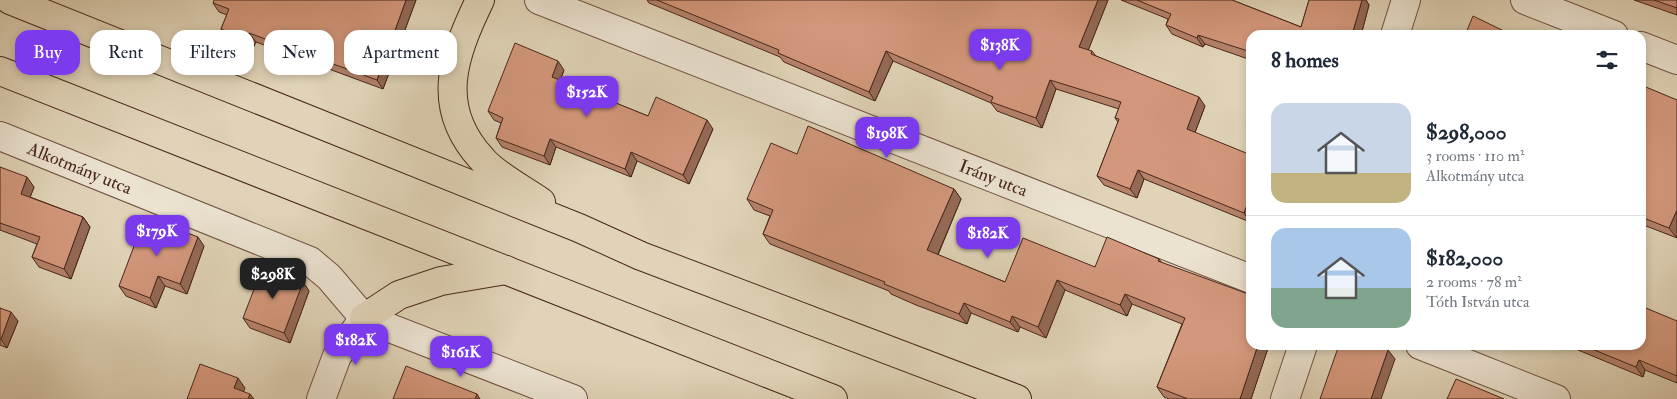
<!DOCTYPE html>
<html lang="en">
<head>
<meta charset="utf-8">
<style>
	body { margin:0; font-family:"IM FELL Double Pica",serif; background:#f6f6f7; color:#1f2937; height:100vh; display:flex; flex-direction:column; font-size:19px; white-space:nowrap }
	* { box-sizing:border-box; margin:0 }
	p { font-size:16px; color:#747a83 }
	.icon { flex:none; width:28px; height:28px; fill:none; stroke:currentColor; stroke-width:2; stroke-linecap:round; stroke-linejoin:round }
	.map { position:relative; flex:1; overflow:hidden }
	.details { position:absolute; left:1246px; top:30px; width:400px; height:320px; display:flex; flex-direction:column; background:#fff; border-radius:15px; box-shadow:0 2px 8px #0003 }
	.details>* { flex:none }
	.hud { position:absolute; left:15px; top:30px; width:475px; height:45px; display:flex; gap:10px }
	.price { position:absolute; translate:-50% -42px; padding:0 11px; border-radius:10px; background:#7c3aed; color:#fff; font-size:16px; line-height:32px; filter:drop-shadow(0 1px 2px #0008) }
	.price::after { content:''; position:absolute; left:50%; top:30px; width:15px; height:11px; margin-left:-8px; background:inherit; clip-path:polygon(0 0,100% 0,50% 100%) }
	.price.active { background:#222; color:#fff }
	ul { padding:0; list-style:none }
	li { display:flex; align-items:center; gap:15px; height:125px; padding:0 25px }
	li+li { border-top:1px solid #e0e1e3 }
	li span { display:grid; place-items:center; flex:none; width:140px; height:100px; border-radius:15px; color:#555 }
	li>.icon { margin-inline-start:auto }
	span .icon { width:60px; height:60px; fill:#fffc; stroke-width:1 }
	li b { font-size:21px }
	h2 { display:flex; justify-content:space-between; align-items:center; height:60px; padding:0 25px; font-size:21px }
	.chip { padding:0 18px; border-radius:15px; background:#fff; box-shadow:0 2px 8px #0003; font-size:18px; line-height:45px }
	.chip.active { background:#7c3aed; color:#fff }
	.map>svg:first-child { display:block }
</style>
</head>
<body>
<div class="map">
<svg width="1677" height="399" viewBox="0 0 1677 399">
	<rect width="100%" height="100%" fill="#e0d3b7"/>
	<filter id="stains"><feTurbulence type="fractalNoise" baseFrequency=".004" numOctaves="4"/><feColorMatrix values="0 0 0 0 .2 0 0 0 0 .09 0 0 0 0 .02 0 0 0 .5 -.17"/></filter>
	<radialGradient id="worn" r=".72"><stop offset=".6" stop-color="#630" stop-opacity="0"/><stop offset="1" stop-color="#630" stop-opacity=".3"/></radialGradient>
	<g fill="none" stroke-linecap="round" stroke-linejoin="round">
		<defs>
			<g id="minor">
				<path id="s1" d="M539,0L1251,279"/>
				<polyline points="1525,0 1614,35"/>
				<polyline points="1395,35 1406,0"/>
				<polyline points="1641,46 1677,60"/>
				<path id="s2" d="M0,136L310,261L329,277L364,318L573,399"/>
				<polyline points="1420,345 1556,399"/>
				<polyline points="321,399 337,356 364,318"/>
				<polyline points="1285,399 1303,345"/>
			</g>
			<g id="major">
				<polyline points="10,0 579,228 641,256 1017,399"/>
				<path d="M480,0C453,56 434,107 482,159C494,174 524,190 541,202"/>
				<polyline points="0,71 833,399"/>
				<polyline points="364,318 399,295 441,281 506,270"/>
			</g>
		</defs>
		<use href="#minor" stroke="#6f5242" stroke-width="30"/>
		<use href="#major" stroke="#49271b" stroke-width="30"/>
		<use href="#minor" stroke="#ebe2d0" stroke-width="28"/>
		<use href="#major" stroke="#e0d3b7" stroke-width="28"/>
	</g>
	<g fill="#b5826a" stroke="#49271b">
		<polygon points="416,0 383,89 256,42 253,48 228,39 221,29 227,15 219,12 213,3"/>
		<polygon points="647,0 1108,0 1088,50 1092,51 1096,56 1205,106 1195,132 1250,222 1144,179 1137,198 1104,185 1097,176 1118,122 1115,118 1119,109 1056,89 1042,128 997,111 991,103 893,61 875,101 784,62 780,57 649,3"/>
		<polygon points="1121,0 1232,0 1301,27 1309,0 1366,0 1369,5 1361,35 1251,35 1251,60 1205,44 1203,47 1172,34 1166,25 1168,19"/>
		<polygon points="1634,0 1677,0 1677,15"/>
		<polygon points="564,70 560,81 648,116 713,129 689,184 637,161 631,177 556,147 550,165 502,147 496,138 501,123 494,120 488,111"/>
		<polygon points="1641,85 1677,238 1641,224"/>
		<polygon points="797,154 954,189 961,199 938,255 1005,282 1095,267 1159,259 1162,263 1269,345 1251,399 1169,399 1164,397 1157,387 1182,324 1132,304 1127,316 1065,290 1046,338 1020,327 1018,332 971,313 967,324 916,305 891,294 889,291 770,244 763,234 770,216 754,210 747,199"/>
		<polygon points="0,167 34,187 30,197 83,217 90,227 71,279 39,267 32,257 37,244 0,230"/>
		<polygon points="204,246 187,294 165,286 156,308 126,296 119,286"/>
		<polygon points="303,282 309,291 290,343 250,328 243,318"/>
		<polygon points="0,308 18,321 7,348 0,345"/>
		<polygon points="1677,321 1677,383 1645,370 1643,377 1566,345 1641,345"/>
	</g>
	<g fill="#946a56" stroke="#49271b">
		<polygon points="406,0 416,0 383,89 377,80"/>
		<polygon points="1098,0 1108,0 1086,56 1079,47"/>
		<polygon points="1362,0 1366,0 1369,5 1361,35 1352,35"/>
		<polygon points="249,33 256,42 253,48 247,39"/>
		<polygon points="1198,35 1205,44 1203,47 1197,38"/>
		<polygon points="886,51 893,61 875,101 869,92"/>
		<polygon points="558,61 564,70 558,86 552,77"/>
		<polygon points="1050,80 1056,89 1042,128 1036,118"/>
		<polygon points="1199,97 1205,106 1193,138 1187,129"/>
		<polygon points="707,120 713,129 689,184 683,175"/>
		<polygon points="550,139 556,147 550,165 544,156"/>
		<polygon points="631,152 637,161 631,177 625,169"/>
		<polygon points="1138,170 1144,179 1137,198 1130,189"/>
		<polygon points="27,177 34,187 28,203 21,194"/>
		<polygon points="954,189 961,199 935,261 927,250"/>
		<polygon points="1251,194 1251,220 1250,222 1244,213"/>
		<polygon points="1677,210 1677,238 1669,228"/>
		<polygon points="83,217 90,227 71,279 64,269"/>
		<polygon points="198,237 204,246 187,294 180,284"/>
		<polygon points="158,276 165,286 156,308 150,298"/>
		<polygon points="1057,280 1065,290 1046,338 1038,327"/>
		<polygon points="303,282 309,291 290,343 284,333"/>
		<polygon points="1125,294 1132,304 1127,316 1120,305"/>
		<polygon points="964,303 971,313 967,324 959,314"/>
		<polygon points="11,312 18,321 7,348 1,339"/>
		<polygon points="1012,316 1020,327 1018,332 1010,322"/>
		<polygon points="1258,345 1269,345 1251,399 1240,399"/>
		<polygon points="1388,350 1395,359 1381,399 1371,399"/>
		<polygon points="1639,360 1645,370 1643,377 1636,367"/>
		<polygon points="238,378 245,388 241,398 234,388"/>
		<polygon points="250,394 254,399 248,399"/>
		<polygon points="477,394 480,399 475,399"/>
	</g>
	<g fill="#d3977b" stroke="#49271b">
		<polygon points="214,0 406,0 377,80 249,33 247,39 221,29 229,9 213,3"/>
		<polygon points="657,0 1098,0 1079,47 1092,51 1091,54 1199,97 1187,129 1251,155 1251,194 1244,213 1138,170 1130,189 1097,176 1119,119 1115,118 1121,102 1050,80 1036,118 991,102 993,97 886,51 869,92 778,53 779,50"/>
		<polygon points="1137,0 1232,0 1301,27 1309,0 1362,0 1352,35 1251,35 1251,52 1198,35 1197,38 1166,25 1171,14"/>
		<polygon points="1654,0 1677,0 1677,8"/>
		<polygon points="1473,16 1508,33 1508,35 1465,35"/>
		<polygon points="515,43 558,61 552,77 648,116 656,97 707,120 683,175 631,152 625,169 550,139 544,156 496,138 503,118 488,111"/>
		<polygon points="1641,85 1677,100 1677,210 1669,228 1641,217"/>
		<polygon points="808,126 954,189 927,250 1005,282 1023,238 1095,267 1107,237 1159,259 1158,261 1251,295 1251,345 1258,345 1240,399 1188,399 1157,387 1185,318 1125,294 1120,305 1057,280 1038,327 1012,316 1010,322 964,303 959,314 884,284 885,282 763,234 773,210 747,199 771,143 797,154"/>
		<polygon points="0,167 27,177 21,194 83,217 64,269 32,257 40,237 0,223"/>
		<polygon points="145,217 198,237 180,284 158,276 150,298 119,286"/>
		<polygon points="263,266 303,282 284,333 243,318"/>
		<polygon points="1641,306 1677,321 1677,376 1639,360 1636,367 1582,345 1641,345"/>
		<polygon points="0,308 11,312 1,339 0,338"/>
		<polygon points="1339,345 1375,345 1388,350 1371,399 1320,399"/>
		<polygon points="200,364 238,378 234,388 250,394 248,399 187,399"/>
		<polygon points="406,366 477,394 475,399 393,399"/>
		<polygon points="1456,379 1504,399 1447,399"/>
	</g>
	<g text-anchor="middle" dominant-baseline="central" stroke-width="4" stroke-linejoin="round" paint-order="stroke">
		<g font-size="18" fill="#49271b" stroke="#ebe2d0">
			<text stroke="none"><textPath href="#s2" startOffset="86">Alkotmány utca</textPath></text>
			<text stroke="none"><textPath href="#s1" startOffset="488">Irány utca</textPath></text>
		</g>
	</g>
	<rect width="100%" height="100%" filter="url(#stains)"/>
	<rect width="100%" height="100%" fill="url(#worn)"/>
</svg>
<b class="price" style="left:1000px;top:71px">$138K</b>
<b class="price" style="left:587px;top:118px">$152K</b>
<b class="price" style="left:887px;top:159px">$198K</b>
<b class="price" style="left:157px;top:257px">$179K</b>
<b class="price" style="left:988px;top:259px">$182K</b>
<b class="price active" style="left:273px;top:300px">$298K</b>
<b class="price" style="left:356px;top:366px">$182K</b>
<b class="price" style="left:461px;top:378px">$161K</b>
<div class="hud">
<a class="chip active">Buy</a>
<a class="chip">Rent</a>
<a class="chip">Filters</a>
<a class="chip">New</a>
<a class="chip">Apartment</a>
</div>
<section class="details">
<h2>8 homes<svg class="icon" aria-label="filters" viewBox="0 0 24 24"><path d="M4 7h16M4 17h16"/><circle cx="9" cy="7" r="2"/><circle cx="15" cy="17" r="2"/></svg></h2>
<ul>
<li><span style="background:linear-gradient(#c9d6e8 70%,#c2b280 0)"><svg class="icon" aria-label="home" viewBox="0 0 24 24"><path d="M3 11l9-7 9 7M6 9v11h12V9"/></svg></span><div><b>$298,000</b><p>3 rooms · 110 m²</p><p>Alkotmány utca</p></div></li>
<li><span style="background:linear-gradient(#a9c7e8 60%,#7fa58c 0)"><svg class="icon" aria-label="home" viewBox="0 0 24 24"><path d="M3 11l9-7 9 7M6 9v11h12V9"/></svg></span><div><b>$182,000</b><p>2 rooms · 78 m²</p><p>Tóth István utca</p></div></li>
</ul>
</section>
</div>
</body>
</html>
